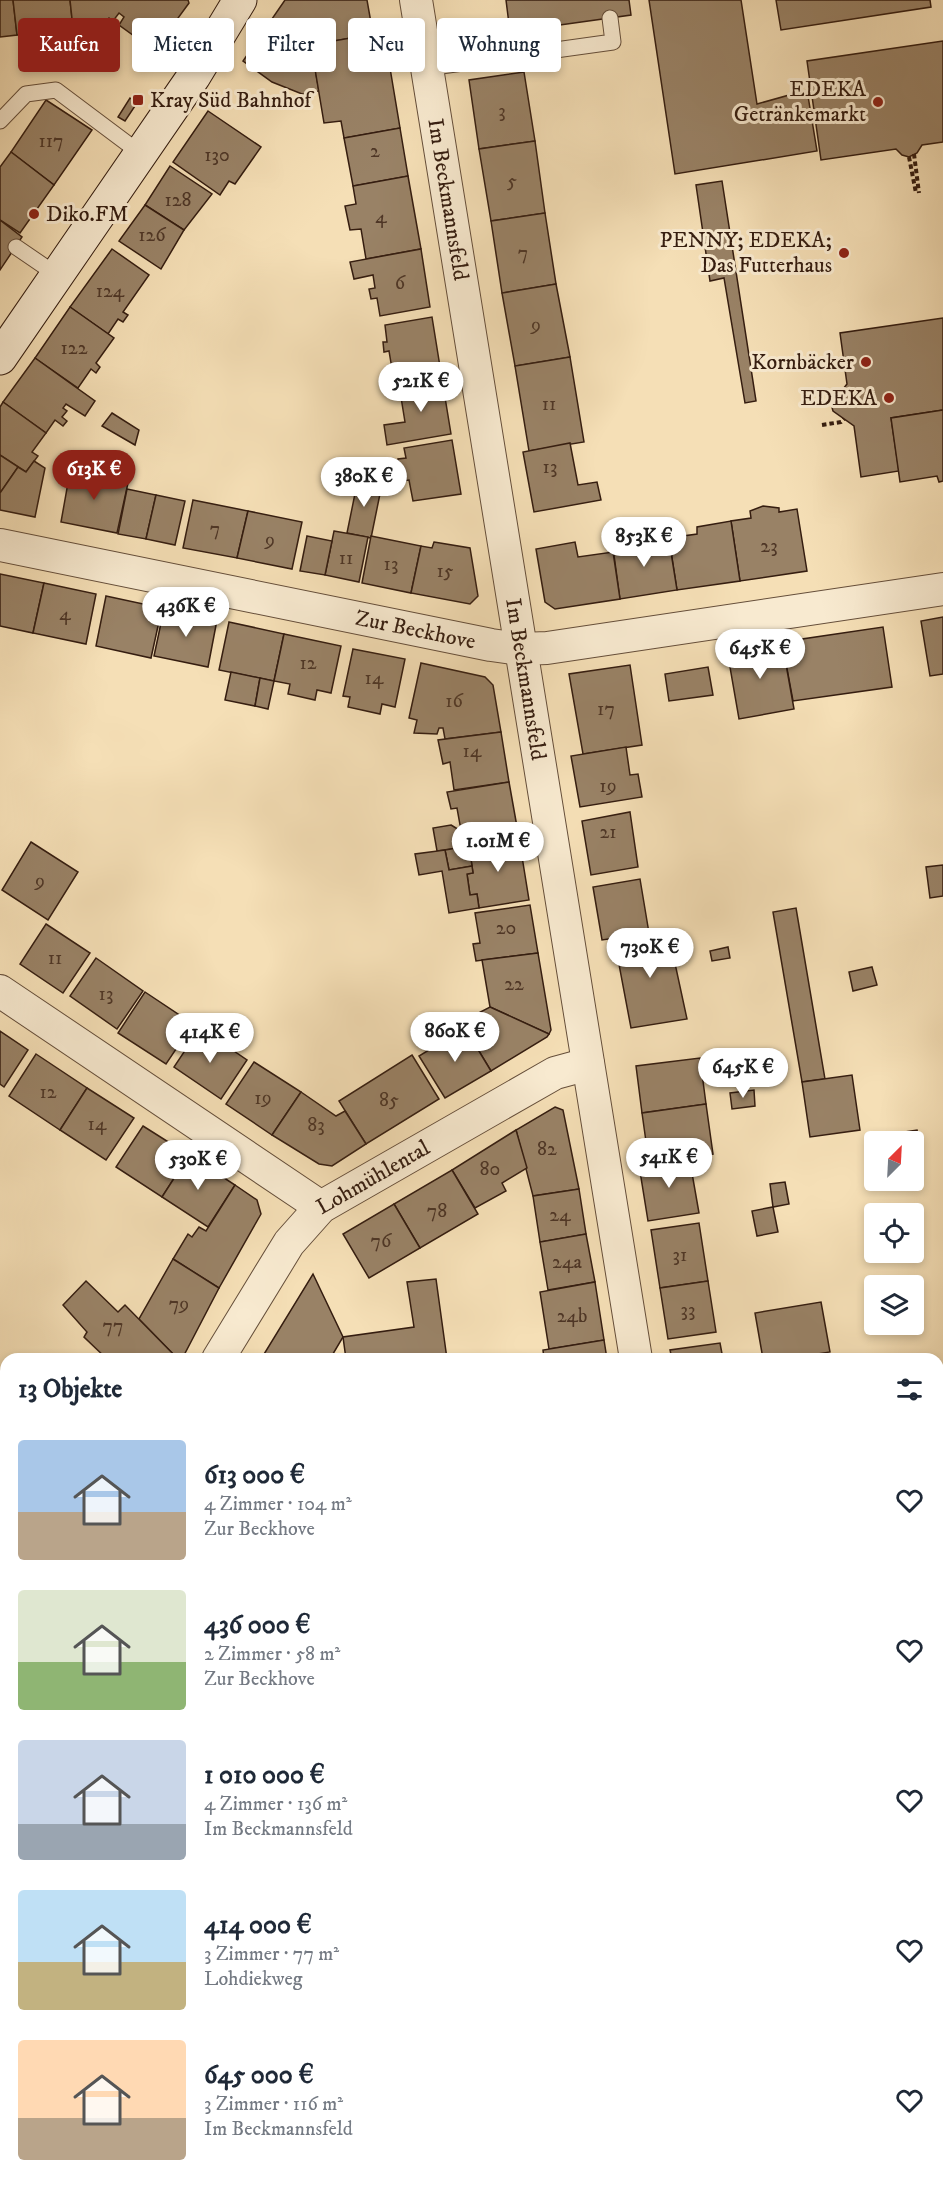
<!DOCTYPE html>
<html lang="de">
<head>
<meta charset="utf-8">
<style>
	body { margin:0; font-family:"IM FELL DW Pica",serif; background:#f6f6f7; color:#1f2937; height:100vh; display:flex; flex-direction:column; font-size:22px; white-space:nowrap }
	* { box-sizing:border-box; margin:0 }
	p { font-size:20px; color:#747a83 }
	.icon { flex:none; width:33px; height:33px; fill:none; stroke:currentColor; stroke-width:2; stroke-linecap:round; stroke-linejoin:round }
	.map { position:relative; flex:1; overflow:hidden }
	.panel { position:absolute; left:0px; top:1353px; width:944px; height:836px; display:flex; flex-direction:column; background:#fff; border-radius:18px 18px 0 0; box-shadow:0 3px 9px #0003 }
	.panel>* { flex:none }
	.guide { position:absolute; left:18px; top:18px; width:600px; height:54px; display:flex; gap:12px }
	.needle { width:39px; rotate:24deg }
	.buttons { position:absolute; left:864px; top:1131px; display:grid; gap:12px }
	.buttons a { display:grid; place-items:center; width:60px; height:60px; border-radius:6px; background:#fff; box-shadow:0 3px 9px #0003; font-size:30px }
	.price { position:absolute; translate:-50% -51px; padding:0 14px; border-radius:21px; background:#fff; color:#222; font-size:20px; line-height:39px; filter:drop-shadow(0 2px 3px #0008) }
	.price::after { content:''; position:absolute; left:50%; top:36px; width:18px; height:14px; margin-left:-9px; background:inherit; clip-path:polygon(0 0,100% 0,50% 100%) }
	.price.on { background:#8f2418; color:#fff }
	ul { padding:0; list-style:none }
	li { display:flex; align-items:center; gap:18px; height:150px; padding:0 18px }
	li span { display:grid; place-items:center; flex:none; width:168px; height:120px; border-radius:6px; color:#555 }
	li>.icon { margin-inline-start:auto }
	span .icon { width:72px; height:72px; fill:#fffc; stroke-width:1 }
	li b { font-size:26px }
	h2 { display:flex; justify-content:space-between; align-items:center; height:72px; padding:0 18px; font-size:26px }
	.chip { padding:0 21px; border-radius:6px; background:#fff; box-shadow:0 3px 9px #0003; font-size:21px; line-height:54px }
	.chip.on { background:#8f2418; color:#fff }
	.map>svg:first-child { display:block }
</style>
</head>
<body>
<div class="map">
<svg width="943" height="2188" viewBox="0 0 943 2188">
	<rect width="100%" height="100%" fill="#f5dfb6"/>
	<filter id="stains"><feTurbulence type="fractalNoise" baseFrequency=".00333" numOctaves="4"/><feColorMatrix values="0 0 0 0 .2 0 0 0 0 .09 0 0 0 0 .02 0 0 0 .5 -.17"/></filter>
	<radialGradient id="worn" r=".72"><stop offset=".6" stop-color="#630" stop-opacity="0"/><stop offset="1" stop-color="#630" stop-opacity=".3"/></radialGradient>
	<g fill="#d4be9a" stroke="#846e55" stroke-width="1.5">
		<polygon points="943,1407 943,1621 938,1591 938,1410"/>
		<polygon points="943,1711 943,2188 197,2188 200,2182 938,2182 938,1713"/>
	</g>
	<g fill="#998266" stroke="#351d10" stroke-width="1.5">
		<polygon points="0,0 13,0 17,35 0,37"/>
		<polygon points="13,0 70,0 73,28 17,35"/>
		<polygon points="70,0 188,0 189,3 178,18 182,21 159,54 119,25 124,17 119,13 113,21 109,18 102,25 73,28"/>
		<polygon points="285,0 367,0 373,34 311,45 319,91 302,94 272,82 243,61"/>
		<polygon points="506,0 629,0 631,15 510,32"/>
		<polygon points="649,0 741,0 757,104 807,90 817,151 675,174"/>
		<polygon points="776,0 930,0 931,7 781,30"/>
		<polygon points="384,32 400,128 344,138 341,121 324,123 311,45"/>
		<polygon points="943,41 943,142 922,145 917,153 909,157 902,155 896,149 821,160 807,61"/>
		<polygon points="524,72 535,141 479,149 469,80"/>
		<polygon points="130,98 137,103 125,121 118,117"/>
		<polygon points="46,100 92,130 54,185 11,152"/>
		<polygon points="208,111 261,147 235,184 229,181 220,195 173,162"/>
		<polygon points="400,128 408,176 353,186 344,138"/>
		<polygon points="535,141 545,213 491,221 479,149"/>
		<polygon points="11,152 54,185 20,233 0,220 0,167"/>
		<polygon points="170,166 212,194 184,230 145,205"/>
		<polygon points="408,176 421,249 366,259 361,229 350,230 345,206 356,204 353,186"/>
		<polygon points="722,181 756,401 745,403 724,278 710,281 696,185"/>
		<polygon points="145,205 184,230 161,269 119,241"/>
		<polygon points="545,213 556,284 502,293 491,221"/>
		<polygon points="0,220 22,237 0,270"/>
		<polygon points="112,249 149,275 123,312 128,315 123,322 118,319 108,334 70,307"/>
		<polygon points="421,249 430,307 380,316 377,298 371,299 369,289 375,288 373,275 354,279 350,262"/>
		<polygon points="556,284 570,357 515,366 502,293"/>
		<polygon points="70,307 114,338 96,363 100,367 96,373 91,369 78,388 35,358"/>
		<polygon points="432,317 441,373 394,381 389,351 384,352 383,342 387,342 385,325"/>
		<polygon points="943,318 943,410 891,418 899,471 861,477 854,426 833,411 831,404 847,384 840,333"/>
		<polygon points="570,357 584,442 529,451 515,366"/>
		<polygon points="35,358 95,401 85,416 66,404 63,408 67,411 62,417 67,421 63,426 55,420 46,433 3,402"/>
		<polygon points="442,379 451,434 387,445 384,425 405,422 399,385"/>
		<polygon points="3,402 46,433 32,452 38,456 26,472 0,455 0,407"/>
		<polygon points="943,410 943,481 939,482 937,476 900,482 891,418"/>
		<polygon points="112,413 139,430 135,445 102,426"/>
		<polygon points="452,440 461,494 413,501 409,480 402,481 398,459 406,458 404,448"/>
		<polygon points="570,443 578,485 597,482 601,500 534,512 523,452"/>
		<polygon points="0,455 18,467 0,493"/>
		<polygon points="34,461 45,468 35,517 0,510 0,493 18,467 26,472"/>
		<polygon points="71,466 97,471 97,477 128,483 117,533 61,522"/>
		<polygon points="358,479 382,484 371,538 347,533"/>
		<polygon points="127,489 156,495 146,539 118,534"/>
		<polygon points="156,495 185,501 175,545 146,539"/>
		<polygon points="193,500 248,511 237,558 183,548"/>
		<polygon points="763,506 779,508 779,512 797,509 807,571 740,581 731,521 751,518 750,511"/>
		<polygon points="248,511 302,522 292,569 237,558"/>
		<polygon points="731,521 740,581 677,590 669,538 697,534 697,527"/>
		<polygon points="334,531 368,537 359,582 325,575"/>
		<polygon points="648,535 649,543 669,540 677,590 620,599 613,548 628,546 627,539"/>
		<polygon points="307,536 332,541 325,575 300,571"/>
		<polygon points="371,536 421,546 411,593 362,583"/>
		<polygon points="434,542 470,548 478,596 470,604 411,593 421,546 432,548"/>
		<polygon points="575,542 578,557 613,552 620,599 555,609 545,602 536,549"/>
		<polygon points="0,574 44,583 33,633 0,626"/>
		<polygon points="44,583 96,594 86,644 33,633"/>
		<polygon points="106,596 162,608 151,658 96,646"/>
		<polygon points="164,609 217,620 208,667 154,656"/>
		<polygon points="943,617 943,674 930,676 921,621"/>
		<polygon points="229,622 284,634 274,681 219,670"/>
		<polygon points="883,627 892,687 793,701 782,642"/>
		<polygon points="284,634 341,646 331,693 317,690 315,700 288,694 290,684 274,681"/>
		<polygon points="782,642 794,709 739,719 727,650"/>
		<polygon points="353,649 405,659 395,707 382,704 380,714 348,707 350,697 343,696"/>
		<polygon points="421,663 485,677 493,685 501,732 445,739 443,728 439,728 437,734 414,733 417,720 409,718"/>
		<polygon points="630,665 642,745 583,754 569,674"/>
		<polygon points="708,667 713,695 669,701 665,674"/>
		<polygon points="231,672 260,678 255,706 225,700"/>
		<polygon points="260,678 274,681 268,709 255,706"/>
		<polygon points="501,732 509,782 454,790 450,762 443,764 438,740"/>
		<polygon points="626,747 630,775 638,774 642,797 580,807 571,756"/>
		<polygon points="509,782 519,838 464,847 457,808 451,809 447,792"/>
		<polygon points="630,812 638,867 591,875 582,821"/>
		<polygon points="451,825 461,831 464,847 437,851 433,828"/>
		<polygon points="519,838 529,900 479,908 477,894 470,895 467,874 473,873 469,846"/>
		<polygon points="31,842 78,872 48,920 2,890"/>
		<polygon points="469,846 472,866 449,870 445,850"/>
		<polygon points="445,850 449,870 472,866 473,873 467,874 470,895 477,894 479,908 449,913 442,871 419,875 415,854"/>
		<polygon points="943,865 943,896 930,898 926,867"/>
		<polygon points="640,879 649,933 602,940 593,887"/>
		<polygon points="530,905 538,953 476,961 473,944 480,943 475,913"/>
		<polygon points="796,908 825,1079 802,1082 773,912"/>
		<polygon points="46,924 90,953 63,993 20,964"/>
		<polygon points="668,931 687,1019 631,1028 614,938"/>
		<polygon points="728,947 730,958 712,961 710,951"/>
		<polygon points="538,953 551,1030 549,1034 490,1007 482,960"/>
		<polygon points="96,958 143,991 117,1029 70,996"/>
		<polygon points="872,967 877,985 853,991 849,972"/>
		<polygon points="145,992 193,1024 166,1064 118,1033"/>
		<polygon points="490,1007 549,1034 547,1037 491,1071 465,1028 463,1021"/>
		<polygon points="200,1028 247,1060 221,1099 174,1067"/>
		<polygon points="465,1028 491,1071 445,1098 419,1056"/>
		<polygon points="0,1031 28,1050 4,1087 0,1084"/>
		<polygon points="36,1054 87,1088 60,1130 9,1096"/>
		<polygon points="412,1055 439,1099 366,1144 339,1101"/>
		<polygon points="700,1058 706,1104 642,1113 636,1066"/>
		<polygon points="254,1062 301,1092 272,1135 226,1104"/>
		<polygon points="852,1075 860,1130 810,1137 802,1082"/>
		<polygon points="87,1088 134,1118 106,1160 60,1130"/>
		<polygon points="754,1090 755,1106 732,1109 730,1093"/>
		<polygon points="301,1092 336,1116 345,1111 366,1144 332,1166 319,1164 272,1135"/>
		<polygon points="706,1104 713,1154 649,1163 642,1113"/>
		<polygon points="555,1107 563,1110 579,1189 533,1196 516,1130"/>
		<polygon points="143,1126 189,1155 162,1197 116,1167"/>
		<polygon points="516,1130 527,1168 502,1183 506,1191 475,1208 452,1170"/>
		<polygon points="917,1130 922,1155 914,1157 914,1142 893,1142 892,1134"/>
		<polygon points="189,1155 235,1185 208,1227 162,1197"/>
		<polygon points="689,1156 699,1213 648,1221 639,1165"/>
		<polygon points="452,1170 478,1214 420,1248 394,1204"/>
		<polygon points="785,1182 789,1204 773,1207 770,1184"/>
		<polygon points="235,1185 257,1200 261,1214 219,1288 173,1259 188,1234 192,1237 199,1227 206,1231"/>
		<polygon points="579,1189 586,1234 540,1242 533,1196"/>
		<polygon points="394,1204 420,1248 369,1278 343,1234"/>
		<polygon points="773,1207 778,1232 757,1236 752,1211"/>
		<polygon points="699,1223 708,1281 660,1288 651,1230"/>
		<polygon points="586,1234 595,1282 548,1290 540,1242"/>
		<polygon points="173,1259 219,1288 182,1359 178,1359 139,1319"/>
		<polygon points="313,1274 343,1337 330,1359 261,1359"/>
		<polygon points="436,1279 447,1359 346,1359 343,1337 414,1327 407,1282"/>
		<polygon points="86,1281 118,1312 125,1305 178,1359 107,1359 84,1337 87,1332 63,1305"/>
		<polygon points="708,1281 716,1332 668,1339 660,1288"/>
		<polygon points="595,1282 604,1340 549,1349 540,1292"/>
		<polygon points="821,1302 830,1352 787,1359 763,1359 755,1313"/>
		<polygon points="604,1340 607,1359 544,1359 543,1350"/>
		<polygon points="720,1343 723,1359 672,1359 670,1350"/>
		<polygon points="941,1417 943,1442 938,1443 938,1418"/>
		<polygon points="943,1493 943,1521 938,1522 938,1494"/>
		<polygon points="5,1611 6,1611 6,1663 0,1659 0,1618"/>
		<polygon points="943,1707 943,1728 938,1729 938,1708"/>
		<polygon points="0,1730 6,1734 6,1782 0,1796"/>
		<polygon points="6,1930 6,1969 0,1967 0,1944"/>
		<polygon points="0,1967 6,1969 6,2037 0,2034"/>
		<polygon points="0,2047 6,2049 6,2087 0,2101"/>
		<polygon points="943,2094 943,2111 938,2103 938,2097"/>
		<polygon points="0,2101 6,2104 6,2126 0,2123"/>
		<polygon points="0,2123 6,2126 6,2146 0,2143"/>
		<polygon points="4,2178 6,2182 35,2188 1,2188"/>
		<polygon points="632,2182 672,2182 677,2188 637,2188"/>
		<polygon points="837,2182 859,2182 864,2188 830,2188"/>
	</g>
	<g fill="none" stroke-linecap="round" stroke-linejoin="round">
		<defs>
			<g id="service">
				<polyline points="427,68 613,42 610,18"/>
				<polyline points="0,121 26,94 56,90 140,153"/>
				<polyline points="16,247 57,275"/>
			</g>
			<g id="minor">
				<path id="s1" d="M416,0L636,1359"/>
				<path id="s2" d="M0,545L491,645L521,649L547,648L943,589"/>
				<polyline points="0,991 321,1207"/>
				<path id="s3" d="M218,1359L289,1243L321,1207L555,1073L588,1064"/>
				<polyline points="0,1697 6,1701"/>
				<polyline points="0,1866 6,1852"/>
			</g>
			<polyline id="secondary" points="0,358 194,76 240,0"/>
		</defs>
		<use href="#service" stroke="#654e3a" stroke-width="17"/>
		<use href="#minor" stroke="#654e3a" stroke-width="34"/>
		<use href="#secondary" stroke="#351d10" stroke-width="35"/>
		<g stroke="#351d10" stroke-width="4" stroke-dasharray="4.5 3" stroke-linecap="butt">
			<polyline points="914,154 919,193"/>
			<polyline points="909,157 916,193"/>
			<polyline points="818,394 835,391 840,393"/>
			<polyline points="822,425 841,422 844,419"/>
			<polyline points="938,1800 943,1799"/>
			<polyline points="938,1869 943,1869"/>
			<polyline points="938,1987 943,1983"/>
			<polyline points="418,2188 423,2182"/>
			<polyline points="710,2188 716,2182"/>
		</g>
		<use href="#service" stroke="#f8ead0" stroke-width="15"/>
		<use href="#minor" stroke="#f8ead0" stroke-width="32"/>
		<use href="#secondary" stroke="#f8ead0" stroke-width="33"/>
	</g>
	<g fill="#8f2418" stroke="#f8ead0" stroke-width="2">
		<rect x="132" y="94" width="12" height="12" rx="3"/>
		<circle cx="878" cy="102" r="6"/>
		<circle cx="34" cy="214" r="6"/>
		<circle cx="844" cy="253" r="6"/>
		<circle cx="866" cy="362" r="6"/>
		<circle cx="889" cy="398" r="6"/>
	</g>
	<g text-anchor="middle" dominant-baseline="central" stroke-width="6" stroke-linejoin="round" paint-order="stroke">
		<g font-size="20" fill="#4e3626">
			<text x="502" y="111">3</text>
			<text x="51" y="141">117</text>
			<text x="375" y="151">2</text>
			<text x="217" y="155">130</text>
			<text x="512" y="181">5</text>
			<text x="178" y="200">128</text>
			<text x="381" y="217">4</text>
			<text x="152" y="235">126</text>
			<text x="523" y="253">7</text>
			<text x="400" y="283">6</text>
			<text x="110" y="291">124</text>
			<text x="536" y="325">9</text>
			<text x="74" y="348">122</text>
			<text x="549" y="404">11</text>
			<text x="550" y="467">13</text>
			<text x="215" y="529">7</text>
			<text x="270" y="540">9</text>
			<text x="769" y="546">23</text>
			<text x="346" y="558">11</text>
			<text x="391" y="564">13</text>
			<text x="445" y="571">15</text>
			<text x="65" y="614">4</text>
			<text x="308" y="663">12</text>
			<text x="374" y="678">14</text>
			<text x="454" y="701">16</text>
			<text x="606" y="709">17</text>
			<text x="472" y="751">14</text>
			<text x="608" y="786">19</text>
			<text x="608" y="832">21</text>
			<text x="40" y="881">9</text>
			<text x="506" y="928">20</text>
			<text x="55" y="958">11</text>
			<text x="514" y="984">22</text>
			<text x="106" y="994">13</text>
			<text x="48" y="1092">12</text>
			<text x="263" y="1098">19</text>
			<text x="389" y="1100">85</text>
			<text x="97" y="1124">14</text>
			<text x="316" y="1125">83</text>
			<text x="547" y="1149">82</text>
			<text x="490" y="1169">80</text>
			<text x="437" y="1211">78</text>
			<text x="560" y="1215">24</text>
			<text x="381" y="1241">76</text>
			<text x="680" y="1255">31</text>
			<text x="567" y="1262">24a</text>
			<text x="179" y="1304">79</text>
			<text x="688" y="1310">33</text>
			<text x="572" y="1316">24b</text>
			<text x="113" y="1326">77</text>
		</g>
		<g font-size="22" fill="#351d10" stroke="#f8ead0" text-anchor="end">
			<text x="866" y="89">EDEKA<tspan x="866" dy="25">Getränkemarkt</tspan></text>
			<text x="150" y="100" text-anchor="start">Kray Süd Bahnhof</text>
			<text x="46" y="214" text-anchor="start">Diko.FM</text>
			<text x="832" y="240">PENNY; EDEKA;<tspan x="832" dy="25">Das Futterhaus</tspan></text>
			<text x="854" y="362">Kornbäcker</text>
			<text x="877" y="398">EDEKA</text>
		</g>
		<g font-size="22" fill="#351d10" stroke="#f8ead0">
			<text stroke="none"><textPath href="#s1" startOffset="202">Im Beckmannsfeld</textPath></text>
			<text stroke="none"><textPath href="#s2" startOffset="424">Zur Beckhove</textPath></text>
			<text stroke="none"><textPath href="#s1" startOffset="688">Im Beckmannsfeld</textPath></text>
			<text stroke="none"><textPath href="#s3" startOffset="244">Lohmühlental</textPath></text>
		</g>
	</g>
	<rect width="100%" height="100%" filter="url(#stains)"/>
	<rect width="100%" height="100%" fill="url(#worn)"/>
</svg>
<div class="buttons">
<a><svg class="needle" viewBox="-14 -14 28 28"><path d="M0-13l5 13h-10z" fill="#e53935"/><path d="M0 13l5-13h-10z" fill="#747a83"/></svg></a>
<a><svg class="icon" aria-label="locate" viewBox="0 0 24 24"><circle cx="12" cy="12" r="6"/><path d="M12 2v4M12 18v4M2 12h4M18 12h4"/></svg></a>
<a><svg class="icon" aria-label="layers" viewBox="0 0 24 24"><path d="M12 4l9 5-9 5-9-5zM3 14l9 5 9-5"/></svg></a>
</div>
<b class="price" style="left:421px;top:413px">521K €</b>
<b class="price on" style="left:94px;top:501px">613K €</b>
<b class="price" style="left:364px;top:508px">380K €</b>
<b class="price" style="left:644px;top:568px">853K €</b>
<b class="price" style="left:186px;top:638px">436K €</b>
<b class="price" style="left:760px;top:680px">645K €</b>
<b class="price" style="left:498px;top:873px">1.01M €</b>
<b class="price" style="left:650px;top:979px">730K €</b>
<b class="price" style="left:455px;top:1063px">860K €</b>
<b class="price" style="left:210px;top:1064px">414K €</b>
<b class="price" style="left:743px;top:1099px">645K €</b>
<b class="price" style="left:669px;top:1189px">541K €</b>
<b class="price" style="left:198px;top:1191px">530K €</b>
<div class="guide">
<a class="chip on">Kaufen</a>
<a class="chip">Mieten</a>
<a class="chip">Filter</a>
<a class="chip">Neu</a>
<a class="chip">Wohnung</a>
</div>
<section class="panel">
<h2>13 Objekte<svg class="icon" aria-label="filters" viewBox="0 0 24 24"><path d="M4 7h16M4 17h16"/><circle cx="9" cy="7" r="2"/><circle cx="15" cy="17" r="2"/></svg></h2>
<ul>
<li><span style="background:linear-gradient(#a9c7e8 60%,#b9a48a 0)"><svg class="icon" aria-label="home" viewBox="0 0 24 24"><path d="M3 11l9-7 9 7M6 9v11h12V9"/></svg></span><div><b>613 000 €</b><p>4 Zimmer · 104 m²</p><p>Zur Beckhove</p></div><svg class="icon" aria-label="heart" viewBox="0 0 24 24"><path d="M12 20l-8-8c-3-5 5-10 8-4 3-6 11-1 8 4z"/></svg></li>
<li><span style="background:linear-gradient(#dfe7d0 60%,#8fb573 0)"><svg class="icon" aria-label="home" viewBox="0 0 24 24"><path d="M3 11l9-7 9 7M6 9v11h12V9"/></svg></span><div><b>436 000 €</b><p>2 Zimmer · 58 m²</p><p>Zur Beckhove</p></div><svg class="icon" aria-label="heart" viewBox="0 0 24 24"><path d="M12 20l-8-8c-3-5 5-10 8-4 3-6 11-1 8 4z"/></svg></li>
<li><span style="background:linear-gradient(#c9d6e8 70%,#9aa5b1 0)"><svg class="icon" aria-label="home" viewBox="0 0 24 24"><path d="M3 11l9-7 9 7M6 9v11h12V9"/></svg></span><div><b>1 010 000 €</b><p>4 Zimmer · 136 m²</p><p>Im Beckmannsfeld</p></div><svg class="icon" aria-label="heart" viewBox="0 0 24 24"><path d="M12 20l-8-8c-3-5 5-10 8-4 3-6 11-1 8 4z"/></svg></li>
<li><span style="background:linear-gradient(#bfe0f5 60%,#c2b280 0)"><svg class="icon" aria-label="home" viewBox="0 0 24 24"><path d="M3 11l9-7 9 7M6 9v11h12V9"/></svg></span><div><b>414 000 €</b><p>3 Zimmer · 77 m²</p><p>Lohdiekweg</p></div><svg class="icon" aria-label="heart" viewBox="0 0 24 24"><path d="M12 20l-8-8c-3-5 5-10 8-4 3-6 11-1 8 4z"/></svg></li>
<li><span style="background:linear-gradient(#ffd9b3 65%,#b9a48a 0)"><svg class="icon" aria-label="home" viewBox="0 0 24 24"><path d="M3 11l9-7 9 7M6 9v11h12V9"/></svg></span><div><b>645 000 €</b><p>3 Zimmer · 116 m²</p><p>Im Beckmannsfeld</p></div><svg class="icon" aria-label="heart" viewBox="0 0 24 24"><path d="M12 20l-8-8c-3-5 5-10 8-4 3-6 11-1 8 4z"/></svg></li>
</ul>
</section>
</div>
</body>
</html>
